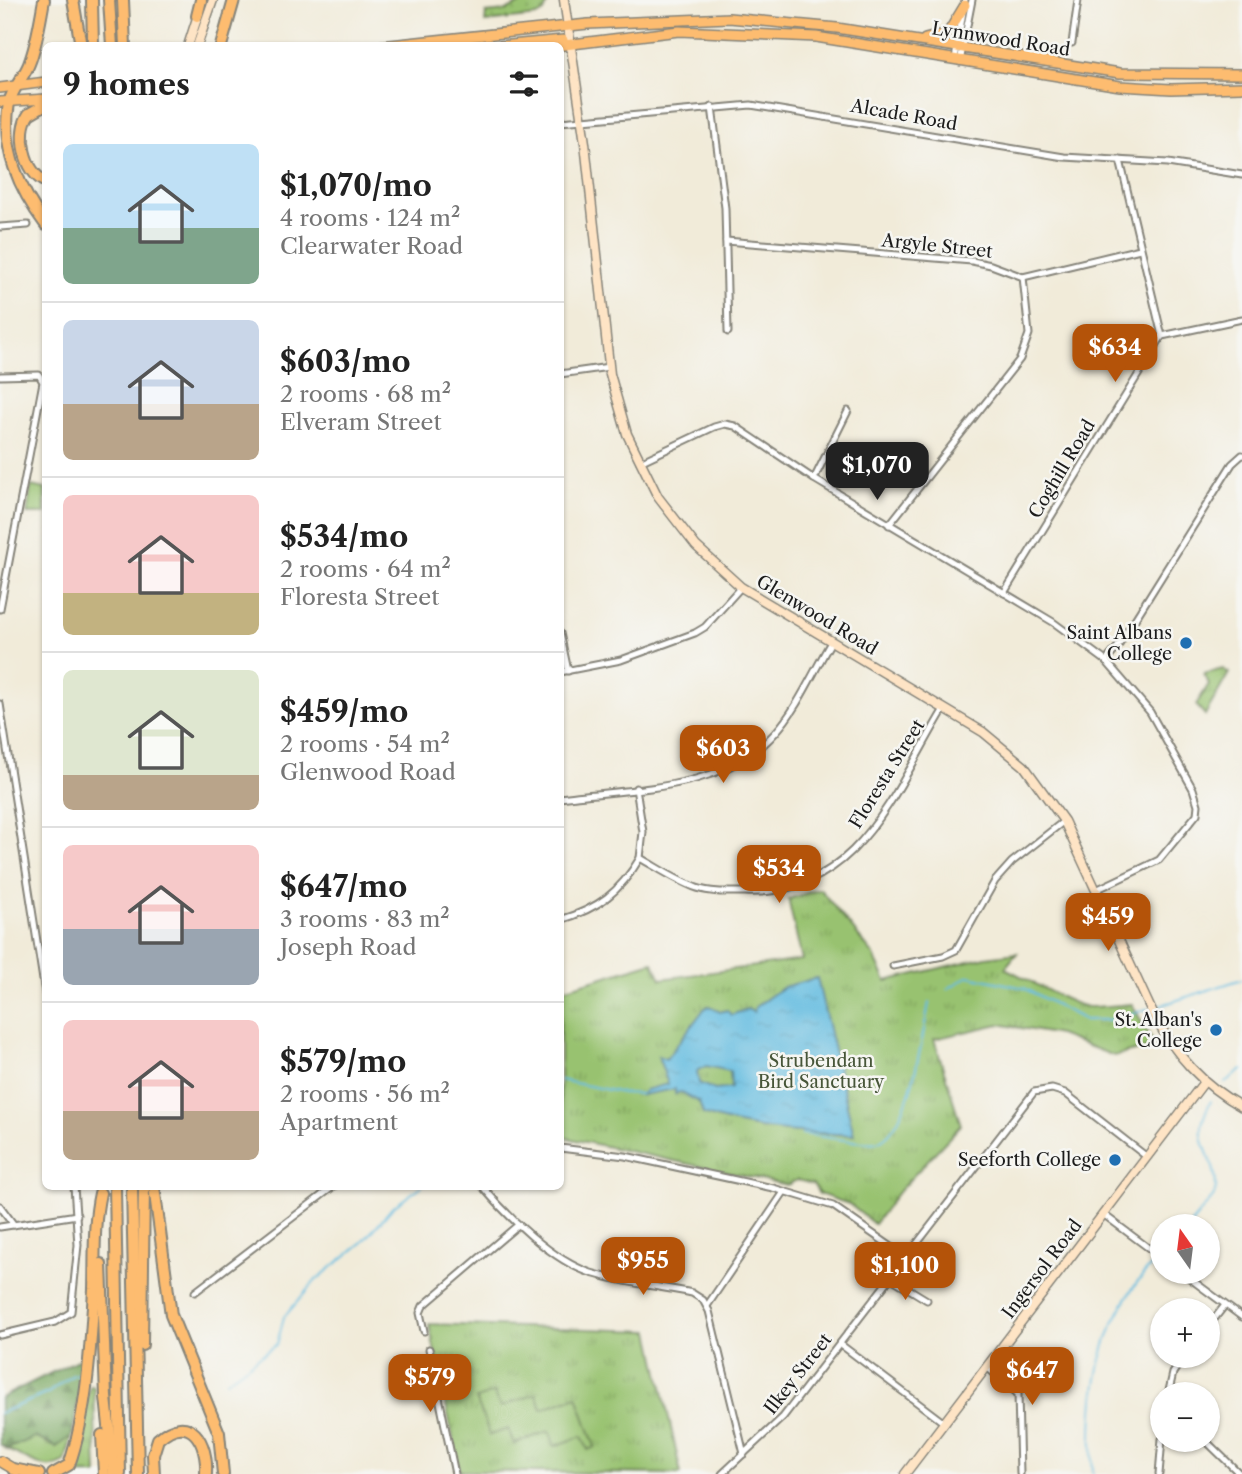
<!DOCTYPE html>
<html lang="en">
<head>
<meta charset="utf-8">
<style>
	body { margin:0; font-family:"Libre Caslon Text",serif; background:#f2f2f2; color:#222; height:100vh; display:flex; flex-direction:column; font-size:26px; white-space:nowrap }
	* { box-sizing:border-box; margin:0 }
	p { font-size:23px; color:#767676 }
	.icon { flex:none; width:38px; height:38px; fill:none; stroke:currentColor; stroke-width:2; stroke-linecap:round; stroke-linejoin:round }
	.map { position:relative; flex:1; overflow:hidden }
	.sheet { position:absolute; left:42px; top:42px; width:522px; height:1148px; display:flex; flex-direction:column; background:#fff; border-radius:10px; box-shadow:0 2px 5px #0004 }
	.sheet>* { flex:none }
	.needle { width:46px; rotate:346deg }
	.buttons { position:absolute; left:1150px; top:1214px; display:grid; gap:14px }
	.buttons a { display:grid; place-items:center; width:70px; height:70px; border-radius:50%; background:#fff; box-shadow:0 2px 5px #0004; font-size:35px }
	.price { position:absolute; translate:-50% -60px; padding:0 16px; border-radius:14px; background:#b45309; color:#fff; font-size:23px; line-height:46px; filter:drop-shadow(0 2px 4px #0008) }
	.price::after { content:''; position:absolute; left:50%; top:42px; width:21px; height:16px; margin-left:-10px; background:inherit; clip-path:polygon(0 0,100% 0,50% 100%) }
	.price.current { background:#222; color:#fff }
	ul { padding:0; list-style:none }
	li { display:flex; align-items:center; gap:21px; height:175px; padding:0 21px }
	li+li { border-top:2px solid #e0e0e0 }
	li span { display:grid; place-items:center; flex:none; width:196px; height:140px; border-radius:10px; color:#555 }
	li>.icon { margin-inline-start:auto }
	span .icon { width:84px; height:84px; fill:#fffc; stroke-width:1 }
	li b { font-size:30px }
	h2 { display:flex; justify-content:space-between; align-items:center; height:84px; padding:0 21px; font-size:30px }
	.map>svg:first-child { display:block }
</style>
</head>
<body>
<div class="map">
<svg width="1242" height="1474" viewBox="0 0 1242 1474">
	<defs>
		<pattern id="grass-tufts" width="24" height="20" patternUnits="userSpaceOnUse" patternTransform="scale(1.75)"><rect width="24" height="20" fill="#98c26f"/><path d="M3 7l-1-3M5 7V3M7 7l1-3M15 17l-1-3M17 17v-4M19 17l1-3" fill="none" stroke="#82a660"/></pattern>
		<pattern id="forest-firs" width="22" height="20" patternUnits="userSpaceOnUse" patternTransform="scale(1.75)"><rect width="22" height="20" fill="#7aa862"/><path d="M5 1l3.5 6h-7zM16 11l3.5 6h-7z" fill="#638850"/></pattern>
		<pattern id="garden-dots" width="8" height="8" patternUnits="userSpaceOnUse" patternTransform="scale(1.75)"><rect width="8" height="8" fill="#98c26f"/><path d="M2 2h.1M6 6h.1" fill="none" stroke="#82a660" stroke-width="1.8" stroke-linecap="round"/></pattern>
		<pattern id="water-ripples" width="26" height="14" patternUnits="userSpaceOnUse" patternTransform="scale(1.75)"><rect width="26" height="14" fill="#63bce0"/><path d="M2 4q2-2 4 0t4 0M15 11q2-2 4 0t4 0" fill="none" stroke="#55a1c0"/></pattern>
	</defs>
	<rect width="100%" height="100%" fill="#f6f6f2"/>
	<filter id="ink" filterUnits="userSpaceOnUse"><feTurbulence type="fractalNoise" baseFrequency=".0143" numOctaves="2"/><feDisplacementMap in="SourceGraphic" scale="14" xChannelSelector="R" yChannelSelector="G"/><feConvolveMatrix kernelMatrix="1 2 1 2 8 2 1 2 1" color-interpolation-filters="sRGB"/></filter>
	<filter id="wash" filterUnits="userSpaceOnUse"><feTurbulence type="fractalNoise" baseFrequency=".00686" numOctaves="4" result="noise"/><feDisplacementMap in="SourceGraphic" scale="28" xChannelSelector="R" yChannelSelector="G"/><feGaussianBlur stdDeviation="1.57" result="paint"/><feColorMatrix in="noise" values="0 0 0 0 0 0 0 0 0 0 0 0 0 0 0 0 0 1.4 0 .05"/><feComposite in="paint" operator="in"/></filter>
	<g filter="url(#wash)">
		<rect width="100%" height="100%" fill="#f1ebd9"/>
		<g fill="url(#grass-tufts)" stroke="#5a6f46" stroke-width="2">
			<polygon points="31,486 45,489 45,514 27,514"/>
			<polygon points="1223,669 1229,673 1205,715 1196,705 1209,684 1204,674"/>
			<path d="M820,889L873,954L886,981L986,957L1017,953L1005,968C1024,977 1072,1006 1089,1007C1103,1007 1118,1005 1132,1004L1155,1046L1114,1056L1059,1035L999,1024L934,1039L961,1125L899,1191L874,1224L849,1204L819,1194L813,1184L797,1180L787,1185L567,1138L560,1139V990L653,962L661,979L802,960L788,899Z"/>
			<polygon points="429,1324 650,1331 681,1474 460,1471"/>
			<polygon points="90,1386 94,1386 97,1474 75,1474"/>
			<path d="M72,1436L65,1462C45,1474 27,1459 7,1449L35,1437L56,1447Z"/>
		</g>
		<polygon fill="url(#forest-firs)" stroke="#4b623f" stroke-width="2" points="81,1358 82,1375 72,1436 56,1447 35,1437 7,1449 0,1444 0,1398"/>
		<polygon fill="url(#garden-dots)" stroke="#5a6f46" stroke-width="2" points="527,0 549,0 544,12 537,16 485,22 486,13 506,11"/>
		<polygon fill="#98c26f" stroke="#5a6f46" stroke-width="2" points="494,1393 500,1407 536,1394 542,1409 577,1396 595,1447 588,1450 582,1436 555,1446 549,1431 514,1444 508,1429 490,1435 476,1399"/>
		<path fill="url(#water-ripples)" stroke="#406c7e" stroke-width="2" fill-rule="evenodd" d="M817,978L854,1135C803,1133 749,1131 703,1114L699,1102L680,1092L675,1094V1089L641,1095L645,1090L668,1084L658,1056L666,1059L705,1008L709,1006L720,1012L727,1010L731,1015L747,1009L754,1012L755,1007L783,987ZM706,1066L730,1071L731,1088L715,1090L699,1083L697,1071Z"/>
		<g fill="none" stroke-linecap="round" stroke-linejoin="round">
			<g stroke="#63bce0" stroke-width="2">
				<polyline points="947,989 969,976 1024,988 1085,1020 1108,1020 1148,1009"/>
				<polyline points="1153,1008 1242,979"/>
				<polyline points="560,1080 623,1093 641,1094"/>
				<polyline points="1225,1082 1242,1070"/>
				<path d="M802,1134C816,1135 867,1145 877,1142C911,1130 922,1035 929,1003"/>
				<path d="M1188,1227L1214,1196L1216,1188C1217,1152 1187,1144 1211,1101"/>
				<polyline points="226,1381 277,1344 284,1317 316,1280 363,1242 392,1208 422,1186"/>
				<polyline points="0,1413 48,1393 73,1375 80,1374"/>
				<path d="M1093,1474C1088,1396 1098,1318 1156,1261"/>
			</g>
		</g>
	</g>
	<g filter="url(#ink)">
		<g fill="none" stroke-linecap="round" stroke-linejoin="round">
			<defs>
				<g id="street">
					<polyline points="1072,43 1078,0"/>
					<polyline points="955,59 965,0"/>
					<polyline points="960,62 972,0"/>
					<polyline points="712,107 725,208 728,332"/>
					<polyline points="560,122 751,105 1064,157 1168,163 1242,175"/>
					<polyline points="0,227 28,225"/>
					<polyline points="726,241 972,261 991,265 1023,277 1140,249"/>
					<polyline points="1162,336 1242,319"/>
					<polyline points="560,374 609,367"/>
					<polyline points="0,376 39,375 43,382 0,609"/>
					<polyline points="831,446 869,471"/>
					<polyline points="640,462 714,427 725,424 735,426 814,479 1053,622 1106,661 1150,712 1193,789 1198,805 1197,814 1159,860 1096,890"/>
					<polyline points="814,479 848,411"/>
					<polyline points="889,525 1020,359 1029,334 1023,277"/>
					<polyline points="1004,593 1162,336 1120,160"/>
					<polyline points="560,633 568,671"/>
					<polyline points="1106,661 1117,648 1232,464 1242,455"/>
					<polyline points="560,672 621,660 695,633 705,627 741,587"/>
					<polyline points="0,704 46,999"/>
					<polyline points="636,788 643,832 640,858"/>
					<path d="M560,798C632,788 723,792 775,733C798,708 813,672 831,642"/>
					<path d="M560,920C598,909 620,892 640,858C658,868 677,881 697,888C712,893 729,892 745,892C858,897 894,791 944,709"/>
					<polyline points="893,966 943,956 956,950 995,881 1012,862 1064,821"/>
					<polyline points="560,1148 625,1156 773,1188 833,1206 906,1257"/>
					<path d="M482,1186C507,1216 553,1261 591,1273C624,1283 659,1286 692,1293L703,1300L709,1311L744,1454"/>
					<polyline points="0,1206 14,1225"/>
					<polyline points="1103,1214 1162,1258"/>
					<polyline points="0,1227 77,1215"/>
					<polyline points="1181,1272 1242,1317"/>
					<polyline points="891,1278 927,1300"/>
					<polyline points="195,1292 334,1186"/>
					<polyline points="707,1306 784,1192"/>
					<polyline points="1208,1327 1225,1305"/>
					<polyline points="424,1331 420,1313 423,1306 518,1225"/>
					<polyline points="0,1335 55,1322 71,1312 78,1245 74,1186"/>
					<polyline points="840,1344 943,1422"/>
					<polyline points="429,1349 455,1474"/>
					<polyline points="987,1367 1018,1394 1020,1474"/>
					<polyline points="1168,1395 1173,1373 1184,1356"/>
					<polyline points="1205,1440 1240,1474"/>
					<polyline points="722,1474 783,1417 1034,1092 1052,1089 1065,1093 1147,1157"/>
					<polyline points="1159,1474 1162,1439"/>
				</g>
				<g id="secondary">
					<path d="M564,0L585,143L610,374L627,434L658,497L696,546L741,587L983,732L1024,766L1064,821L1154,1016C1177,1056 1201,1084 1242,1107"/>
					<polyline points="188,46 199,12"/>
					<polyline points="197,46 213,0"/>
					<polyline points="905,1474 1204,1082"/>
				</g>
				<g id="primary">
					<polyline points="925,39 948,33 965,5"/>
					<polyline points="380,46 588,24 729,18 837,28 1120,73 1242,74"/>
					<polyline points="500,46 563,40"/>
					<polyline points="556,46 679,31 816,37 1120,86 1171,89 1242,87"/>
					<polyline points="0,88 46,82"/>
					<polyline points="0,102 46,99"/>
					<polyline points="0,1461 17,1471"/>
				</g>
				<g id="highway">
					<path d="M44,0C40,21 37,44 29,64C24,77 12,89 9,103C1,149 19,189 46,225"/>
					<polyline points="73,0 81,46"/>
					<polyline points="92,0 93,46"/>
					<polyline points="109,0 112,46"/>
					<polyline points="123,0 125,46"/>
					<polyline points="197,16 201,0"/>
					<polyline points="221,46 234,0"/>
					<path d="M46,104L29,114C16,132 24,173 46,182"/>
					<polyline points="115,1186 120,1474"/>
					<polyline points="132,1186 138,1474"/>
					<polyline points="154,1186 171,1315 219,1433 223,1474"/>
					<polyline points="101,1264 106,1397 114,1474"/>
					<polyline points="142,1345 144,1186"/>
					<polyline points="102,1435 104,1474"/>
					<polyline points="13,1469 39,1474"/>
					<path d="M53,1474L69,1465C87,1415 91,1343 94,1289C95,1257 93,1225 100,1193"/>
					<path d="M154,1474L153,1455L158,1439C191,1410 208,1443 206,1474"/>
				</g>
			</defs>
			<use href="#street" stroke="#86847a" stroke-width="9"/>
			<use href="#secondary" stroke="#86847a" stroke-width="11"/>
			<use href="#primary" stroke="#86847a" stroke-width="12"/>
			<use href="#highway" stroke="#86847a" stroke-width="14"/>
			<use href="#street" stroke="#fff" stroke-width="5"/>
			<use href="#secondary" stroke="#fee4c5" stroke-width="8"/>
			<use href="#primary" stroke="#fdbc6f" stroke-width="9"/>
			<use href="#highway" stroke="#fdbc6f" stroke-width="10"/>
		</g>
	</g>
	<g fill="#1f6fb2" stroke="#f6f6f2" stroke-width="2.5">
		<circle cx="1186" cy="643" r="7"/>
		<circle cx="1216" cy="1030" r="7"/>
		<circle cx="1115" cy="1160" r="7"/>
	</g>
	<g text-anchor="middle" dominant-baseline="central" stroke-width="5" stroke-linejoin="round" paint-order="stroke">
		<g font-size="18" fill="#1c1c1c" stroke="#f6f6f2">
			<text transform="translate(1001 39) rotate(9)">Lynnwood Road</text>
			<text transform="translate(904 115) rotate(10)">Alcade Road</text>
			<text transform="translate(937 246) rotate(6)">Argyle Street</text>
			<text transform="translate(1062 469) rotate(-59)">Coghill Road</text>
			<text transform="translate(817 615) rotate(31)">Glenwood Road</text>
			<text transform="translate(887 774) rotate(-58)">Floresta Street</text>
			<text transform="translate(1042 1269) rotate(-53)">Ingersol Road</text>
			<text transform="translate(798 1374) rotate(-52)">Ilkey Street</text>
		</g>
		<g font-size="18" fill="#1c1c1c" stroke="#f6f6f2" text-anchor="end">
			<text x="1172" y="633">Saint Albans<tspan x="1172" dy="21">College</tspan></text>
			<text x="1202" y="1020">St. Alban's<tspan x="1202" dy="21">College</tspan></text>
			<text x="1101" y="1160">Seeforth College</text>
		</g>
		<g font-size="18" fill="#475639" stroke="#f6f6f2">
			<text x="821" y="1061">Strubendam<tspan x="821" dy="21">Bird Sanctuary</tspan></text>
		</g>
	</g>
</svg>
<div class="buttons">
<a><svg class="needle" viewBox="-14 -14 28 28"><path d="M0-13l5 13h-10z" fill="#e53935"/><path d="M0 13l5-13h-10z" fill="#767676"/></svg></a>
<a>+</a>
<a>−</a>
</div>
<b class="price" style="left:1115px;top:384px">$634</b>
<b class="price current" style="left:877px;top:502px">$1,070</b>
<b class="price" style="left:723px;top:785px">$603</b>
<b class="price" style="left:779px;top:905px">$534</b>
<b class="price" style="left:1108px;top:953px">$459</b>
<b class="price" style="left:643px;top:1297px">$955</b>
<b class="price" style="left:905px;top:1302px">$1,100</b>
<b class="price" style="left:1032px;top:1407px">$647</b>
<b class="price" style="left:430px;top:1414px">$579</b>
<section class="sheet">
<h2>9 homes<svg class="icon" aria-label="filters" viewBox="0 0 24 24"><path d="M4 7h16M4 17h16"/><circle cx="9" cy="7" r="2"/><circle cx="15" cy="17" r="2"/></svg></h2>
<ul>
<li><span style="background:linear-gradient(#bfe0f5 60%,#7fa58c 0)"><svg class="icon" aria-label="home" viewBox="0 0 24 24"><path d="M3 11l9-7 9 7M6 9v11h12V9"/></svg></span><div><b>$1,070/mo</b><p>4 rooms · 124 m²</p><p>Clearwater Road</p></div></li>
<li><span style="background:linear-gradient(#c9d6e8 60%,#b9a48a 0)"><svg class="icon" aria-label="home" viewBox="0 0 24 24"><path d="M3 11l9-7 9 7M6 9v11h12V9"/></svg></span><div><b>$603/mo</b><p>2 rooms · 68 m²</p><p>Elveram Street</p></div></li>
<li><span style="background:linear-gradient(#f6c9c9 70%,#c2b280 0)"><svg class="icon" aria-label="home" viewBox="0 0 24 24"><path d="M3 11l9-7 9 7M6 9v11h12V9"/></svg></span><div><b>$534/mo</b><p>2 rooms · 64 m²</p><p>Floresta Street</p></div></li>
<li><span style="background:linear-gradient(#dfe7d0 75%,#b9a48a 0)"><svg class="icon" aria-label="home" viewBox="0 0 24 24"><path d="M3 11l9-7 9 7M6 9v11h12V9"/></svg></span><div><b>$459/mo</b><p>2 rooms · 54 m²</p><p>Glenwood Road</p></div></li>
<li><span style="background:linear-gradient(#f6c9c9 60%,#9aa5b1 0)"><svg class="icon" aria-label="home" viewBox="0 0 24 24"><path d="M3 11l9-7 9 7M6 9v11h12V9"/></svg></span><div><b>$647/mo</b><p>3 rooms · 83 m²</p><p>Joseph Road</p></div></li>
<li><span style="background:linear-gradient(#f6c9c9 65%,#b9a48a 0)"><svg class="icon" aria-label="home" viewBox="0 0 24 24"><path d="M3 11l9-7 9 7M6 9v11h12V9"/></svg></span><div><b>$579/mo</b><p>2 rooms · 56 m²</p><p>Apartment</p></div></li>
</ul>
</section>
</div>
</body>
</html>
